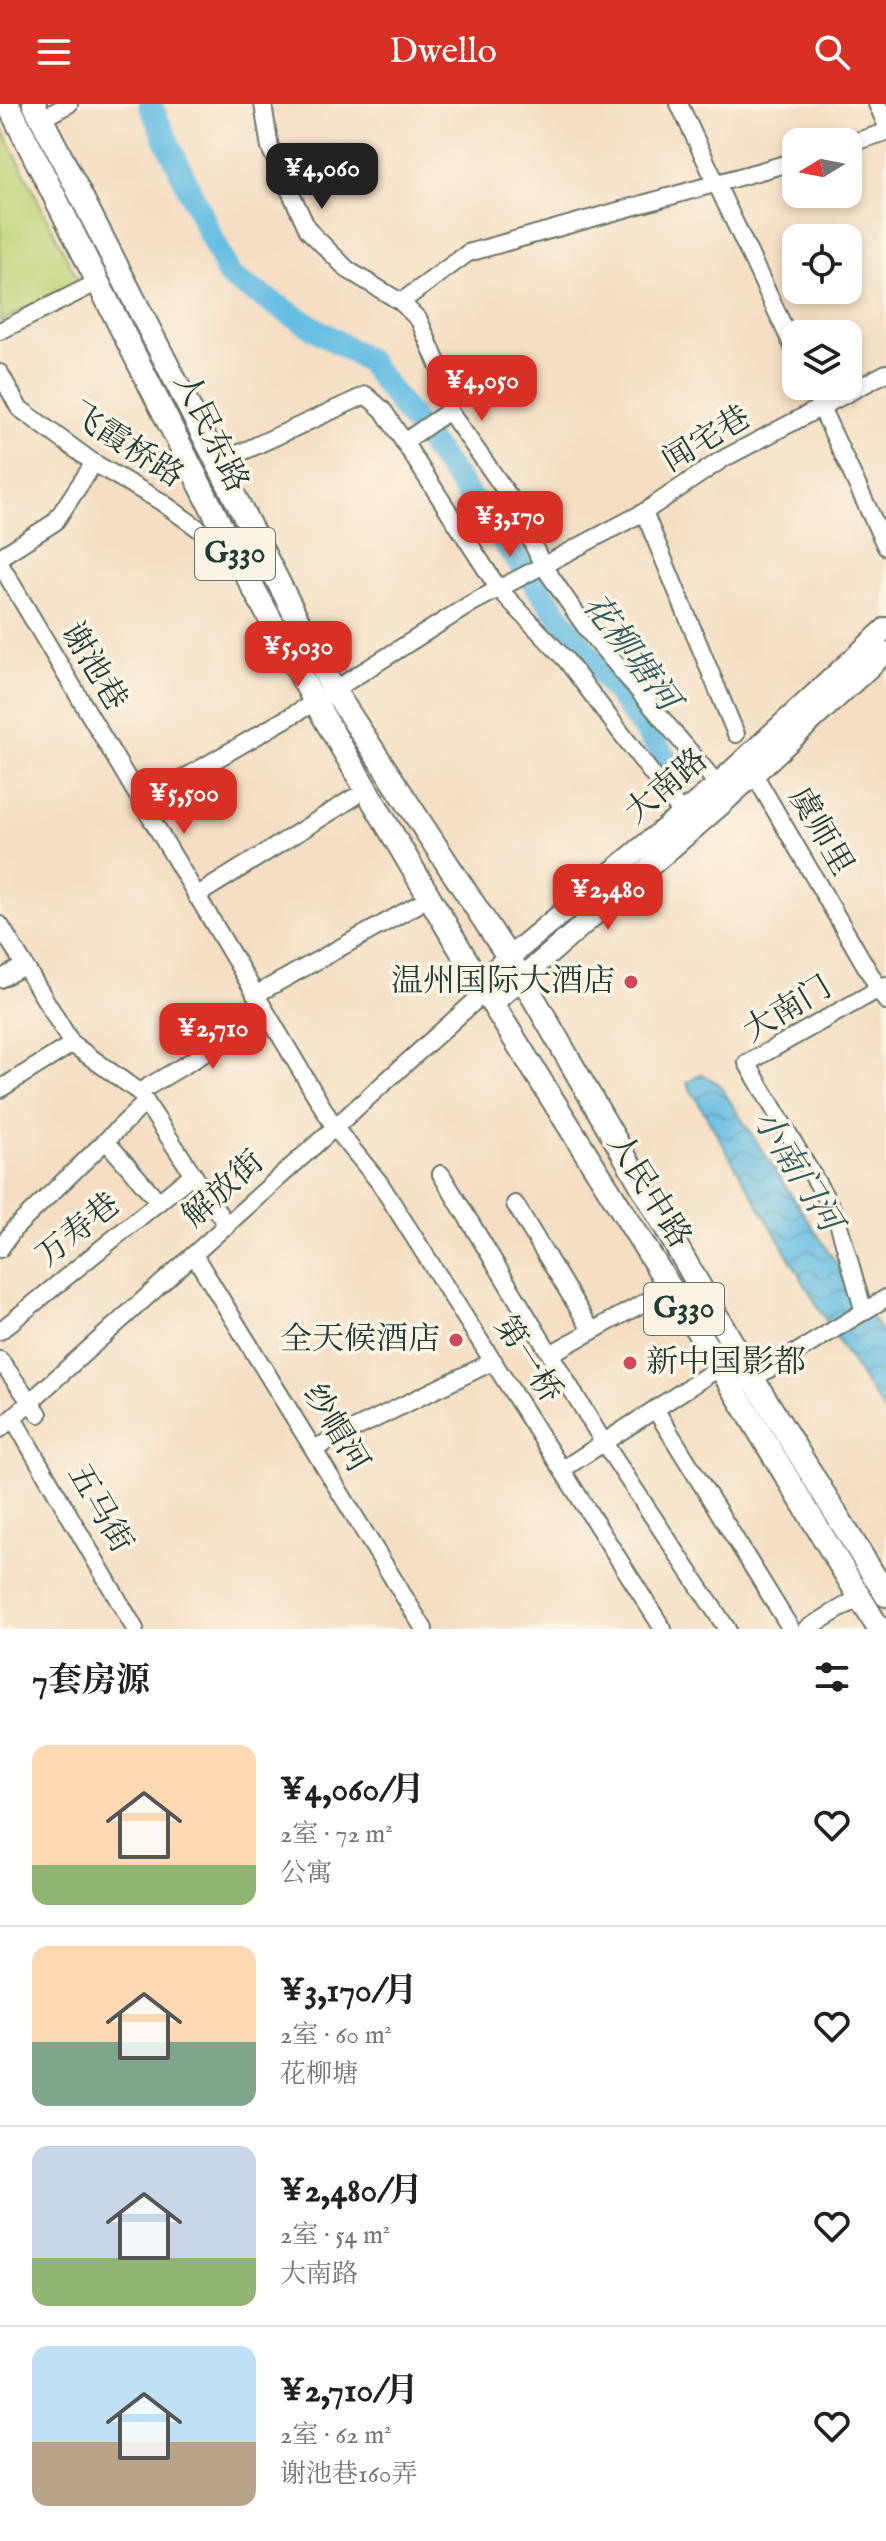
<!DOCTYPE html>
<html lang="zh">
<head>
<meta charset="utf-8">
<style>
	body { margin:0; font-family:"IM FELL English","Noto Serif SC",serif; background:#f2f2f2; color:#202124; height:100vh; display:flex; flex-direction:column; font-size:30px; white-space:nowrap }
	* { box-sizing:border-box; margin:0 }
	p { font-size:26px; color:#757577 }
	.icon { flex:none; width:44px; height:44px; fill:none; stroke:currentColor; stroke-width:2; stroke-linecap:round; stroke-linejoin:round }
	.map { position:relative; height:1525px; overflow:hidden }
	.side { display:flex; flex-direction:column; background:#fff; flex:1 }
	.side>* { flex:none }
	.needle { width:52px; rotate:260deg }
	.fabs { position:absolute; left:782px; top:24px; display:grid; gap:16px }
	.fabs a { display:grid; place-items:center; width:80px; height:80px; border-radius:16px; background:#fff; box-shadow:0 4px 12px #0003; font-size:40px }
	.price { position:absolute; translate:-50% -68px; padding:0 18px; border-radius:16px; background:#d93025; color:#fff; font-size:26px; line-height:52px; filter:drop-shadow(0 2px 4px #0008) }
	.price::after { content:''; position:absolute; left:50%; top:48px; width:24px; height:18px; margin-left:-12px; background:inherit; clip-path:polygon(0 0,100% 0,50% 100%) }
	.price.current { background:#222; color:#fff }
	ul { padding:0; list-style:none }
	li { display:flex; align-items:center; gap:24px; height:200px; padding:0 32px }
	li+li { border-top:2px solid #e0e0e0 }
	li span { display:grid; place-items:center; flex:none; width:224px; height:160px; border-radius:16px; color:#555 }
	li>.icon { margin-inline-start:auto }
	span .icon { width:96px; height:96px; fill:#fffc; stroke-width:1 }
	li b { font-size:34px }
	h2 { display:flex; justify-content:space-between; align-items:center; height:96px; padding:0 32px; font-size:34px }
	header { display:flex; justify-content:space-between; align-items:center; height:104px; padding:0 32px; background:#d93025; color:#fff; font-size:36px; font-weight:600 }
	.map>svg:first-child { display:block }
</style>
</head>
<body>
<header><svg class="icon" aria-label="menu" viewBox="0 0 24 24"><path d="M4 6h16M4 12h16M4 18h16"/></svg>Dwello<svg class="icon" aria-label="search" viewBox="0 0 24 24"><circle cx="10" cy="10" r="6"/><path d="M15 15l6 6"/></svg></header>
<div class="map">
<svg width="886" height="1525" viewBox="0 0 886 1525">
	<defs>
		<pattern id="water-waves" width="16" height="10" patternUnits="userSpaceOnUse" patternTransform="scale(2)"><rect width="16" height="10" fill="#66bee3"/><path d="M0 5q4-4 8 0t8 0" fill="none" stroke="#539cb9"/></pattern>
	</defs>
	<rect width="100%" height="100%" fill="#fcf5e5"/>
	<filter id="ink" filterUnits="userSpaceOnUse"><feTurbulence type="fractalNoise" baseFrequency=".0125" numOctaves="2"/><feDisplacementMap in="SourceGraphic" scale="16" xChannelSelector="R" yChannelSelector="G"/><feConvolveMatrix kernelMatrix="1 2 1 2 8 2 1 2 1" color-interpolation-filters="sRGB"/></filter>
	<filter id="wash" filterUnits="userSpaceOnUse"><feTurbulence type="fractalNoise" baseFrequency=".006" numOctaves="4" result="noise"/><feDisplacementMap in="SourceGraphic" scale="32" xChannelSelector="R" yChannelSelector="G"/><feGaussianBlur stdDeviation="1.8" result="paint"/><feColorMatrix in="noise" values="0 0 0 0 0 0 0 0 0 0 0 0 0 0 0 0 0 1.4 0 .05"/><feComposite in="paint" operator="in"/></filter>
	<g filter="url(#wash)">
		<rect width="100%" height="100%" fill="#f5dec3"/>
		<polygon fill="#bdd377" stroke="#6e8856" stroke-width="2" points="0,20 78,176 0,218"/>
		<polygon fill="url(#water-waves)" stroke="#427e8c" stroke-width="2" points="701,970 718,979 886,1235 886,1311 844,1247 687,979"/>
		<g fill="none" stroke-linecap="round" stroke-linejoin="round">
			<polyline stroke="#66bee3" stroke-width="24" points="150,0 229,172 368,257 674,665"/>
		</g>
	</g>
	<g filter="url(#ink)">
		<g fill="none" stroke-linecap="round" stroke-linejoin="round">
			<defs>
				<g id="minor">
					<polyline points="263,0 270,44 308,126 348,166 401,198 419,216 447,282 449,307 514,399 542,460 589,528 718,681"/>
					<polyline points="679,0 796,249"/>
					<polyline points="877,0 886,20"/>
					<polyline points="41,15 69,0"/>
					<polyline points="848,40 886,28"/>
					<polyline points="401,198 468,149 796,57"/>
					<polyline points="0,227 100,177"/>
					<polyline points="0,269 19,304 94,359 160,397 234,450"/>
					<polyline points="811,282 886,443"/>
					<polyline points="449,307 404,338 498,484 566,556 683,711"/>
					<polyline points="216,360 366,291 383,306 404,338"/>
					<polyline points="644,408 736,630"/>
					<polyline points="0,453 55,418 94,359"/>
					<polyline points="0,460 335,1024 379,1078 663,1525"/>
					<polyline points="754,670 886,897"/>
					<polyline points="141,699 315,598 472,499 644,408 721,356 886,269"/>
					<polyline points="196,792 353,694"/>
					<polyline points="0,821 72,940 139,988 227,1122"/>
					<polyline points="0,875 24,862"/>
					<polyline points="255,891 417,801"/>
					<polyline points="0,985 72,940"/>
					<polyline points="139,988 268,912"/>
					<polyline points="106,1037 159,1098"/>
					<polyline points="441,1070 604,1339 727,1525"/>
					<polyline points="515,1100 592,1227"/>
					<polyline points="0,1145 14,1125 146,998"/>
					<polyline points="194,1151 424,1525"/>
					<polyline points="864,1208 836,1111 747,959 886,881"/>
					<polyline points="0,1227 193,1070"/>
					<polyline points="550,1250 671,1184"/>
					<polyline points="0,1256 39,1310"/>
					<polyline points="746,1279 886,1194"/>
					<polyline points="655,1305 791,1525"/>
					<polyline points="13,1314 135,1525"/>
					<polyline points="0,1325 485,888"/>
					<polyline points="315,1344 494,1257"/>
					<polyline points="563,1365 720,1263"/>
					<polyline points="806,1525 860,1493"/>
				</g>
				<g id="major">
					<polyline points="479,878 711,686 886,524"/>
					<polyline points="493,899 723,699 886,548"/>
				</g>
				<g id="highway">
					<polyline points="8,0 235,450 315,598 485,888 720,1263 879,1525"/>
					<polyline points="34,0 333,585 522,874 753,1275 886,1491"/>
				</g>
			</defs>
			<use href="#minor" stroke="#6a7566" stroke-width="20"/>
			<use href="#major" stroke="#6a7566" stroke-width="24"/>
			<use href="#highway" stroke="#6a7566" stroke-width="26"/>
			<use href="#minor" stroke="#fff" stroke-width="16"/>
			<use href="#major" stroke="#fff" stroke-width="20"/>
			<use href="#highway" stroke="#fff" stroke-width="22"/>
		</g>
	</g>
	<g fill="#d1495b" stroke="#fcf5e5" stroke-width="3">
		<circle cx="631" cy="878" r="8"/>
		<circle cx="456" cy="1236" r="8"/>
		<circle cx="630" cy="1259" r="8"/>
	</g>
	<g text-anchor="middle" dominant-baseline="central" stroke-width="7" stroke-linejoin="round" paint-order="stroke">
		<g fill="#fcf5e5" stroke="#617469" stroke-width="2">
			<rect x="195" y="424" width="80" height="52" rx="6"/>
			<rect x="644" y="1179" width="80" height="52" rx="6"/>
		</g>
		<g font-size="30" font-weight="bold" fill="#1f3d34">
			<text x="235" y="450">G330</text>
			<text x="684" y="1205">G330</text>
		</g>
		<g font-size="32" fill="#1f3d34" stroke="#fcf5e5">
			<text transform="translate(210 329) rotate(64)">人民东路</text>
			<text transform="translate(707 336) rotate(-31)">闻宅巷</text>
			<text transform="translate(126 342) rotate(33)">飞霞桥路</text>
			<text transform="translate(93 563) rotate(59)">谢池巷</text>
			<text transform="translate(667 683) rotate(-40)">大南路</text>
			<text transform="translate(820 728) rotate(60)">虞师里</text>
			<text transform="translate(788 906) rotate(-31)">大南门</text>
			<text transform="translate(224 1086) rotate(-42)">解放街</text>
			<text transform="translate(648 1087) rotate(58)">人民中路</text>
			<text transform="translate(79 1127) rotate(-39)">万寿巷</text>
			<text transform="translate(527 1256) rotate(57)">第一桥</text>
			<text transform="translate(335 1325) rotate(59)">纱帽河</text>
			<text transform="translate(99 1405) rotate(60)">五马街</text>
		</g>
		<g font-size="32" fill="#1f3d34" stroke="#fcf5e5" text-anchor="end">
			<text x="615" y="878">温州国际大酒店</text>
			<text x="440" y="1236">全天候酒店</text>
			<text x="646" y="1259" text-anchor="start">新中国影都</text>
		</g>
		<g font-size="34" font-style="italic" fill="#315d60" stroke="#fcf5e5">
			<text transform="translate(630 549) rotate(53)">花柳塘河</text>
			<text transform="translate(796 1067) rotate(58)">小南门河</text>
		</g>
	</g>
</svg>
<div class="fabs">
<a><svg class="needle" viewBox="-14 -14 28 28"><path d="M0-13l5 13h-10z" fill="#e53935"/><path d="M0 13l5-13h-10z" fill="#757577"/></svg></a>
<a><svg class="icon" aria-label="locate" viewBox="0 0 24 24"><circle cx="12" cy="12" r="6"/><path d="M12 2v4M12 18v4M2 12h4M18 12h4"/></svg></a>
<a><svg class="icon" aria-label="layers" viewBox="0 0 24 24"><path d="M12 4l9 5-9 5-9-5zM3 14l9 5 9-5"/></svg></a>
</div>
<b class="price current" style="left:322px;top:107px">¥4,060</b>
<b class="price" style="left:482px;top:319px">¥4,050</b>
<b class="price" style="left:510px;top:455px">¥3,170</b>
<b class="price" style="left:298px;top:585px">¥5,030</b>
<b class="price" style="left:184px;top:732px">¥5,500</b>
<b class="price" style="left:608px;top:828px">¥2,480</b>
<b class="price" style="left:213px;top:967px">¥2,710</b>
</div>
<section class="side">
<h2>7套房源<svg class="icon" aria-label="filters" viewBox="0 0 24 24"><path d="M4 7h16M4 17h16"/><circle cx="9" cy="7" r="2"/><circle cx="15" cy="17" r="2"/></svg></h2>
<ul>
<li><span style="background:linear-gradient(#ffd9b3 75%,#8fb573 0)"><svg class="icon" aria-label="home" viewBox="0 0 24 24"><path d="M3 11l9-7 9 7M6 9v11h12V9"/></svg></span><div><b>¥4,060/月</b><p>2室 · 72 m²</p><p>公寓</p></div><svg class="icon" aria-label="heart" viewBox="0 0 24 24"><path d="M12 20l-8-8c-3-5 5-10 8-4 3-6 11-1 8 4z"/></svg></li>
<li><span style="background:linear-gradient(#ffd9b3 60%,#7fa58c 0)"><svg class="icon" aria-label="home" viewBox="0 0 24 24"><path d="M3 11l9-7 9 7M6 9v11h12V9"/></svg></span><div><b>¥3,170/月</b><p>2室 · 60 m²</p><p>花柳塘</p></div><svg class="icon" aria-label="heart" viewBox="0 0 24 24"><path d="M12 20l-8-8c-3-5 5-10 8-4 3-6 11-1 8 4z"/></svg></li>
<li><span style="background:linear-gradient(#c9d6e8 70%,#8fb573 0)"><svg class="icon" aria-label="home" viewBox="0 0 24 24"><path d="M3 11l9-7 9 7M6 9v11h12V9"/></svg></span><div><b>¥2,480/月</b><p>2室 · 54 m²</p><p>大南路</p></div><svg class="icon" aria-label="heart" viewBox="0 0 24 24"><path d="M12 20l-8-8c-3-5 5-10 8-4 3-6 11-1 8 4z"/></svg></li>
<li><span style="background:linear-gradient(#bfe0f5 60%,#b9a48a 0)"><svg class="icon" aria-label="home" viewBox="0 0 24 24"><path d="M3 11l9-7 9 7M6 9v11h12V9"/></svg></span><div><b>¥2,710/月</b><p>2室 · 62 m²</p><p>谢池巷160弄</p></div><svg class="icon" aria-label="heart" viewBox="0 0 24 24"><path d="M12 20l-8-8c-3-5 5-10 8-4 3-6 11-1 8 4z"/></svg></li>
</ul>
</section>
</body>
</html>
